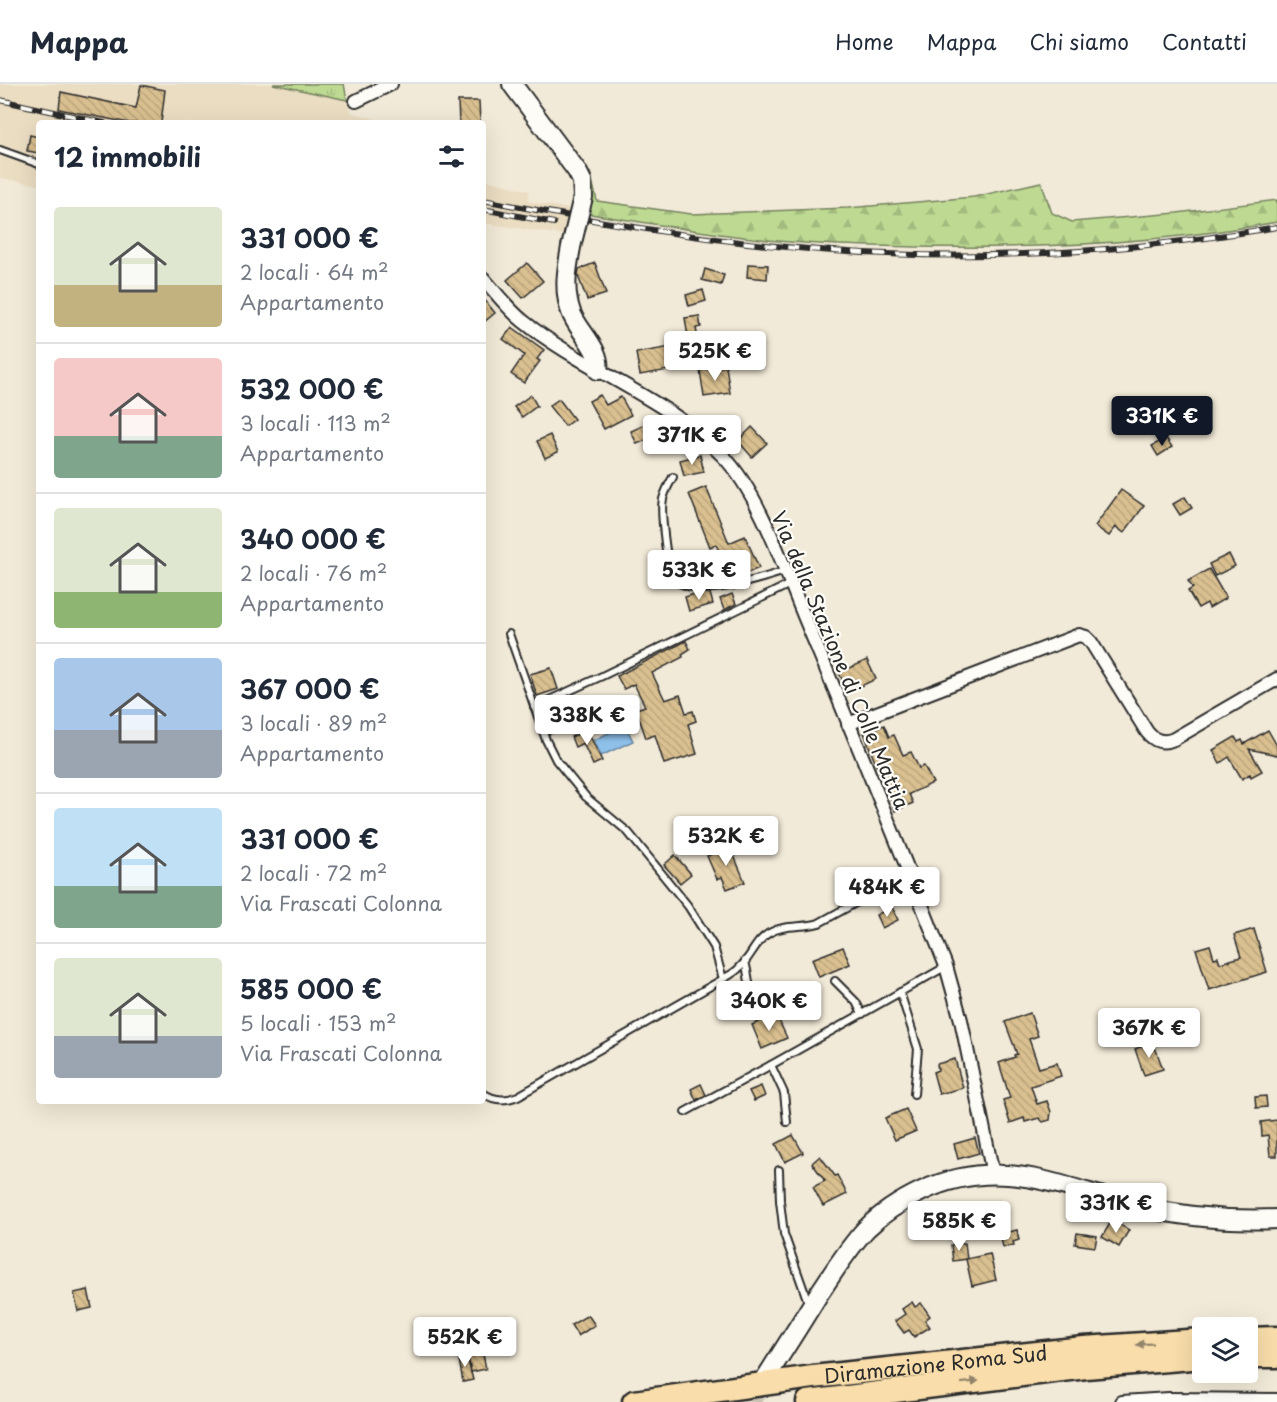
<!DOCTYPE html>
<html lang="it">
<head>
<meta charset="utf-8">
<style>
	body { margin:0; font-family:"Playpen Sans",sans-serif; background:#f2f2f3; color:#1f2937; height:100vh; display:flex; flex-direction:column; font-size:22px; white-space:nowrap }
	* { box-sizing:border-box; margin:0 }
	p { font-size:20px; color:#747a83 }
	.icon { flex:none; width:33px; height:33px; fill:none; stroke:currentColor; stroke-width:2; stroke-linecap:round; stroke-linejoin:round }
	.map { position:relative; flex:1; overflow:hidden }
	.details { position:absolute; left:36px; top:36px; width:450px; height:984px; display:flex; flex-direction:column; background:#fff; border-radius:6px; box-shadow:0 6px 24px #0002 }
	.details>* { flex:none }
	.buttons { position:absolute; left:1192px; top:1233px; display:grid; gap:12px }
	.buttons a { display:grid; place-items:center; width:66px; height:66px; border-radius:6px; background:#fff; box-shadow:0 6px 24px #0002; font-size:30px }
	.price { position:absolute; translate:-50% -51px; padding:0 14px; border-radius:6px; background:#fff; color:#222; font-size:20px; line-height:39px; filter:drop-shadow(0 2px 3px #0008) }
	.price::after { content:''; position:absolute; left:50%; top:36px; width:18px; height:14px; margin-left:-9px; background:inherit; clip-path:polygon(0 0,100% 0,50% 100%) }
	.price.selected { background:#111827; color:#fff }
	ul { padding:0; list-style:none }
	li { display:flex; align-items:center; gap:18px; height:150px; padding:0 18px }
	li+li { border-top:2px solid #e0e1e3 }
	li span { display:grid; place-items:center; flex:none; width:168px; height:120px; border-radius:6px; color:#555 }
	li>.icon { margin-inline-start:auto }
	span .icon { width:72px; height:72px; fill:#fffc; stroke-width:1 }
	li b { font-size:26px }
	h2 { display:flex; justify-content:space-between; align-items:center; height:72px; padding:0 18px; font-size:26px }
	header { display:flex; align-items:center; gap:36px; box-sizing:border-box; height:84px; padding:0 30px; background:#fff; border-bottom:2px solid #e0e1e3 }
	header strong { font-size:28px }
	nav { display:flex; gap:33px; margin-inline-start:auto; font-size:21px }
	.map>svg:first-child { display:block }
</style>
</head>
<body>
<header>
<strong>Mappa</strong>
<nav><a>Home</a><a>Mappa</a><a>Chi siamo</a><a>Contatti</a></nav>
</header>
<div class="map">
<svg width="1277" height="1318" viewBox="0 0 1277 1318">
	<defs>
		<pattern id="grass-tufts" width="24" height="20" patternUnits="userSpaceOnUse" patternTransform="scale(1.5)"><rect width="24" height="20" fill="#beda92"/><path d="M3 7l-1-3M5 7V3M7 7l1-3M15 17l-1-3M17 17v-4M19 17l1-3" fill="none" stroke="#a3bb7e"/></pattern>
		<pattern id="forest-firs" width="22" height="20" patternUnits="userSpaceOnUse" patternTransform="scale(1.5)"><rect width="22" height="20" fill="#beda92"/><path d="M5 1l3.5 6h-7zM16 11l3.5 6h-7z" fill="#a3bb7e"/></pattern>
		<pattern id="building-back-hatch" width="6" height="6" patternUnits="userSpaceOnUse" patternTransform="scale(1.5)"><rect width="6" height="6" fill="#dac090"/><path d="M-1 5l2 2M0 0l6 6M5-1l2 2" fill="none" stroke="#bba57c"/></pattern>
	</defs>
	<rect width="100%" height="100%" fill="#f2ead8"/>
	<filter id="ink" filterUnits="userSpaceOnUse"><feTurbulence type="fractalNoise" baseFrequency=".0167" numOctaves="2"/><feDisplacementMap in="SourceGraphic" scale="12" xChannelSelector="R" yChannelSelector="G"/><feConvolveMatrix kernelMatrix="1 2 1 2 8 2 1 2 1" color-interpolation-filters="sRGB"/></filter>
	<g filter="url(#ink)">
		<g fill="#ebddc2">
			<polygon points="0,0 273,0 347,16 352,29 393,39 39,39 39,101 0,94"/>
			<polygon points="483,95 529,107 528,117 571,125 563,151 483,139"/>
		</g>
		<polygon fill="url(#grass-tufts)" stroke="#74825e" stroke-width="1.5" points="273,0 344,0 347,16"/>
		<path fill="url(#forest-firs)" stroke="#74825e" stroke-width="1.5" d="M590,88L597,117L691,130L848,124L974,113L1041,98L1052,129L1072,138L1177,129L1277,116V138C1157,160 1036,165 914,163C878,162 841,162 805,159C730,154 657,140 583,129Z"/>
		<polygon fill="#8ec0ea" stroke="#66849e" stroke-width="1.5" points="625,641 633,657 601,672 594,656"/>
		<g fill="url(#building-back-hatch)" stroke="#2b2b2b" stroke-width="1.5">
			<polygon points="141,1 165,6 161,39 129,39 59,25 61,8 136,24"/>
			<polygon points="458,17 479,17 480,39 459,39"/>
			<polygon points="30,51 39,53 39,69 27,67"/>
			<polygon points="527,179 543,197 523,214 507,196"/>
			<polygon points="595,179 606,210 587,216 578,192 579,185"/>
			<polygon points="748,180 768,181 767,195 747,193"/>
			<polygon points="705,185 724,191 721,201 702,196"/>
			<polygon points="703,206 706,217 689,222 686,211"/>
			<polygon points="483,214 495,229 483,239"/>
			<polygon points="699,232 701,243 696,244 701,272 674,276 675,285 640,291 636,269 689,260 685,234"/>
			<polygon points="512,243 544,266 537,275 540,277 524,299 511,290 524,271 503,255"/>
			<polygon points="726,282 730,309 704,313 700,286"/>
			<polygon points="531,311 537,322 522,333 514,323"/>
			<polygon points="600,311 606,321 621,313 631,331 604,345 589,317"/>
			<polygon points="559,315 574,335 565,342 549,322"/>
			<polygon points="651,338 658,351 637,360 631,347"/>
			<polygon points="752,343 767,359 752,373 738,357"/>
			<polygon points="550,351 558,368 545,374 537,357"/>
			<polygon points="1166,354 1172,363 1158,372 1152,362"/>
			<polygon points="700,371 704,388 684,392 680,376"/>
			<polygon points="706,403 729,459 745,452 759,484 740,492 735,479 726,483 716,460 710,463 689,410"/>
			<polygon points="1121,406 1144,422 1124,449 1116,443 1109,452 1095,442"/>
			<polygon points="1185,413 1192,424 1180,431 1173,420"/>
			<polygon points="1229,470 1235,482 1215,492 1209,480"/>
			<polygon points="1209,485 1226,514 1209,524 1207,519 1198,524 1188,507 1193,504 1188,497"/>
			<polygon points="698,509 710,509 713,520 689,527 685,513"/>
			<polygon points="732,510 736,520 724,526 720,515"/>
			<polygon points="686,557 690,565 682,570 683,573 652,589 665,616 680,611 686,629 693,627 696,637 688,640 697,670 664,680 655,651 646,654 636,625 645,622 634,600 624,605 617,592"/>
			<polygon points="867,576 876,595 848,608 839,589"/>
			<polygon points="551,584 558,605 537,612 530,590"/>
			<polygon points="550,628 557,647 549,650 543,631"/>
			<polygon points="884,641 889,653 894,651 903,671 911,668 919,684 924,682 933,699 909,710 913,719 895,727 888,707 889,707 878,686 864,649"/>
			<polygon points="587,646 602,677 593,681 583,659 575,663 571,653"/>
			<polygon points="1268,646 1277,662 1277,671 1249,665 1262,687 1251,693 1250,690 1242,695 1229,673 1220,679 1213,666 1235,653 1238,658 1242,656 1244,660"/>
			<polygon points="730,762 745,798 727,805 722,793 717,795 707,772"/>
			<polygon points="675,771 691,790 680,799 664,781"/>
			<polygon points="892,823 898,836 882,844 876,831"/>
			<polygon points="1254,845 1267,888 1209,906 1196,865 1210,861 1214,874 1218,873 1220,879 1241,873 1234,851"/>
			<polygon points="843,863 850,880 819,893 812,875"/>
			<polygon points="1030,929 1038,952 1029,955 1039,984 1057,979 1061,992 1031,1002 1037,1020 1047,1017 1051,1028 1050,1036 1043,1038 1039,1034 1025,1038 1024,1034 1010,1039 1003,1016 1010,1014 999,979 1015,973 1014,971 1017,970 1005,938"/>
			<polygon points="776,930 787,954 762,965 752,941"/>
			<polygon points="1153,958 1163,985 1144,991 1135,965"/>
			<polygon points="955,975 963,1004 939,1010 933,988 938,986 937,980"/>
			<polygon points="701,1000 706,1011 696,1016 691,1005"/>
			<polygon points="761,1002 765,1012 754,1017 749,1007"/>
			<polygon points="1266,1012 1267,1023 1256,1024 1255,1013"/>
			<polygon points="906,1025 916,1047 895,1056 885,1034"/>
			<polygon points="1277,1036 1277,1072 1270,1072 1268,1051 1262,1052 1261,1038"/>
			<polygon points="793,1051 803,1069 785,1078 776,1060"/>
			<polygon points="975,1054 979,1069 958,1075 954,1060"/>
			<polygon points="820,1072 835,1092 837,1091 847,1110 823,1122 813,1103 825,1097 812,1079"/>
			<polygon points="1112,1136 1129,1146 1119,1163 1102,1153"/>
			<polygon points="1017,1146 1019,1156 1013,1158 1014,1161 1003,1163 1000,1150"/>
			<polygon points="1077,1149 1097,1152 1095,1163 1075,1160"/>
			<polygon points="965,1159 967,1175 953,1177 951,1161"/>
			<polygon points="990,1170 996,1196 972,1202 966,1175"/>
			<polygon points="88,1206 92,1224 78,1227 74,1209"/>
			<polygon points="912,1218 915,1223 921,1219 930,1232 925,1236 930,1243 914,1253 909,1246 904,1249 895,1237 905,1230 902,1225"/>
			<polygon points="588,1231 595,1241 578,1252 571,1241"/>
			<polygon points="466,1269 473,1296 463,1298 458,1270"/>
			<polygon points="483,1270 486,1285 471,1288 468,1273"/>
		</g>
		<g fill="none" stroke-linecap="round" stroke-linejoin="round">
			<polyline stroke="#cac4b5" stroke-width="18" stroke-dasharray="18 9" stroke-linecap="butt" points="751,1318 765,1295"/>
			<defs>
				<g id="lane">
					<polyline points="0,66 39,80"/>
					<path d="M673,393C669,400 665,407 663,415C660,427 667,488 674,496C701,515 757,496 785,487"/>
					<path d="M509,550L546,656L556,676L586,713L628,748L688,822L714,863L723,895C729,891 735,889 739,884C751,874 755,857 769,849C784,840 803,844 819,839L908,790"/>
					<polyline points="534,623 602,592 790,500"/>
					<path d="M745,877C754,913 742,911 782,923"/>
					<polyline points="835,897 856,918 862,930"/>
					<polyline points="900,908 918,965 914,1010"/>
					<polyline points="771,981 784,1009 787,1038"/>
					<path d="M483,1009C494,1017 506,1017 518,1012L723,895"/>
					<polyline points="685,1028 771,981 945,883"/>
					<polyline points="779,1086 780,1117 784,1150 808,1218"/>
				</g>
				<g id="street">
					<polyline points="356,17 391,0"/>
					<path d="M483,194C496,209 508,225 523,237C585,287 668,314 723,372C760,410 785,487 806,537C854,651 901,767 946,882L961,936L993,1090"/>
					<path d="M848,640L1079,551L1086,553L1091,558L1147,648C1154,657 1163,660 1174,655L1277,595"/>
					<polyline points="1122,1318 1169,1315 1277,1316"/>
				</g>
				<g id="secondary">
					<polyline points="512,0 577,87 582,97 583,113"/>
					<path d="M571,163C567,185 563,206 571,228C577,246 602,266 598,286"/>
					<path d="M765,1295C783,1267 801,1239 818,1211C833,1189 848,1164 866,1145C883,1128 901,1117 922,1107C1001,1070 1060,1104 1138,1122C1183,1133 1230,1137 1277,1135"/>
				</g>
				<g id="highway">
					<polyline points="1248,1255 1277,1254"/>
					<polyline points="1248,1272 1277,1272"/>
					<path id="s1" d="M634,1318L813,1293L1084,1264L1203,1256"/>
					<polyline points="808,1318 1086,1283 1203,1273"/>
				</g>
			</defs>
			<use href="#lane" stroke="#2b2b2b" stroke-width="10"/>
			<use href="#street" stroke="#2b2b2b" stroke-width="16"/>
			<use href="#secondary" stroke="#2b2b2b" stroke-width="22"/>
			<use href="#highway" stroke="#2b2b2b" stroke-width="27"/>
			<use href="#lane" stroke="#fdfcf7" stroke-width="6"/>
			<use href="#street" stroke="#fdfcf7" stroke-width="12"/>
			<use href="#secondary" stroke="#fdfcf7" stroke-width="18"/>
			<use href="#highway" stroke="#f9deab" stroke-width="22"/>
			<defs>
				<g id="rail">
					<polyline points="0,16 104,39"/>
					<path d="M483,116C599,138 716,159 833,167C981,178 1131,168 1277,143"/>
					<polyline points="483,125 554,139"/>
				</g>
			</defs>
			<use href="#rail" stroke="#2b2b2b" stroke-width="6"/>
			<use href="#rail" stroke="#fdfcf7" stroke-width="4" stroke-dasharray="11" stroke-linecap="butt"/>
			<defs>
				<polyline id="secondary-bridge" points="571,163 583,113"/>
			</defs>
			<use href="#secondary-bridge" stroke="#2b2b2b" stroke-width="22" stroke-linecap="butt"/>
			<use href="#secondary-bridge" stroke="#fdfcf7" stroke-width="18"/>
		</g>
		<defs><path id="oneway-solid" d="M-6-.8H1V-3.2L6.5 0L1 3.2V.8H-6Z" transform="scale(1.5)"/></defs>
		<g fill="#92846b">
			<use href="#oneway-solid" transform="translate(1145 1260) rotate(176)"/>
			<use href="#oneway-solid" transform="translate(970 1298) rotate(-7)"/>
		</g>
	</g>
	<g text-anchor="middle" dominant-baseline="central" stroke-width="4.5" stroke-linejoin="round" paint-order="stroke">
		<g font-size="20" fill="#2b2b2b" stroke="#fdfcf7">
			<text transform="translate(841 576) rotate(67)">Via della Stazione di Colle Mattia</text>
			<text stroke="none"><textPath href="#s1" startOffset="304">Diramazione Roma Sud</textPath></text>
		</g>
	</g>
</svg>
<div class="buttons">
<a><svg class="icon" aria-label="layers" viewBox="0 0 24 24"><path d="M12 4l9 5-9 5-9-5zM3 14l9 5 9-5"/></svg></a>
</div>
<b class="price" style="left:715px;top:298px">525K €</b>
<b class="price selected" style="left:1162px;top:363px">331K €</b>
<b class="price" style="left:692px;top:382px">371K €</b>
<b class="price" style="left:699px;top:517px">533K €</b>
<b class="price" style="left:587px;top:662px">338K €</b>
<b class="price" style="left:726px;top:783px">532K €</b>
<b class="price" style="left:887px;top:834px">484K €</b>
<b class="price" style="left:769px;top:948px">340K €</b>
<b class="price" style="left:1149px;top:975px">367K €</b>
<b class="price" style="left:1116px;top:1150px">331K €</b>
<b class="price" style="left:959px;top:1168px">585K €</b>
<b class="price" style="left:465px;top:1284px">552K €</b>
<section class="details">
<h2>12 immobili<svg class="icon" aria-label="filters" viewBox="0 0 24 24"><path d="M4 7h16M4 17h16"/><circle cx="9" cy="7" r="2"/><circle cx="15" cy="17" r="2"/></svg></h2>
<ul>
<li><span style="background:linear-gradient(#dfe7d0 65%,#c2b280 0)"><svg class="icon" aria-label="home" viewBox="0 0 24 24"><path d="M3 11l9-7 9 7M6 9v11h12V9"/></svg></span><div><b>331 000 €</b><p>2 locali · 64 m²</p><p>Appartamento</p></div></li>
<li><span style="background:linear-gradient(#f6c9c9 65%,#7fa58c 0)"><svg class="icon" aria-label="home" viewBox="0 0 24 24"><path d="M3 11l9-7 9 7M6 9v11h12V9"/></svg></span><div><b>532 000 €</b><p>3 locali · 113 m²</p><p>Appartamento</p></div></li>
<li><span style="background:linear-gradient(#dfe7d0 70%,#8fb573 0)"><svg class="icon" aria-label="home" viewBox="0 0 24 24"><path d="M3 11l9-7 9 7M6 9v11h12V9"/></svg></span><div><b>340 000 €</b><p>2 locali · 76 m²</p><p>Appartamento</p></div></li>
<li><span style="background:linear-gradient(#a9c7e8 60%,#9aa5b1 0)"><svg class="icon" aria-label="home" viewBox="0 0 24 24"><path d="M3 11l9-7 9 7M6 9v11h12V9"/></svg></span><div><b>367 000 €</b><p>3 locali · 89 m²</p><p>Appartamento</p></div></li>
<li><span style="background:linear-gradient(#bfe0f5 65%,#7fa58c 0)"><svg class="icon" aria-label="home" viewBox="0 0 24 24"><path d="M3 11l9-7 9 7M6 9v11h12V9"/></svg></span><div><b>331 000 €</b><p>2 locali · 72 m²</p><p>Via Frascati Colonna</p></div></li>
<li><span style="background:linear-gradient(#dfe7d0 65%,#9aa5b1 0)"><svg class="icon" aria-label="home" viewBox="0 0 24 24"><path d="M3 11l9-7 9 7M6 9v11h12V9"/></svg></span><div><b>585 000 €</b><p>5 locali · 153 m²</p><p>Via Frascati Colonna</p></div></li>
</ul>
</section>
</div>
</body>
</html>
